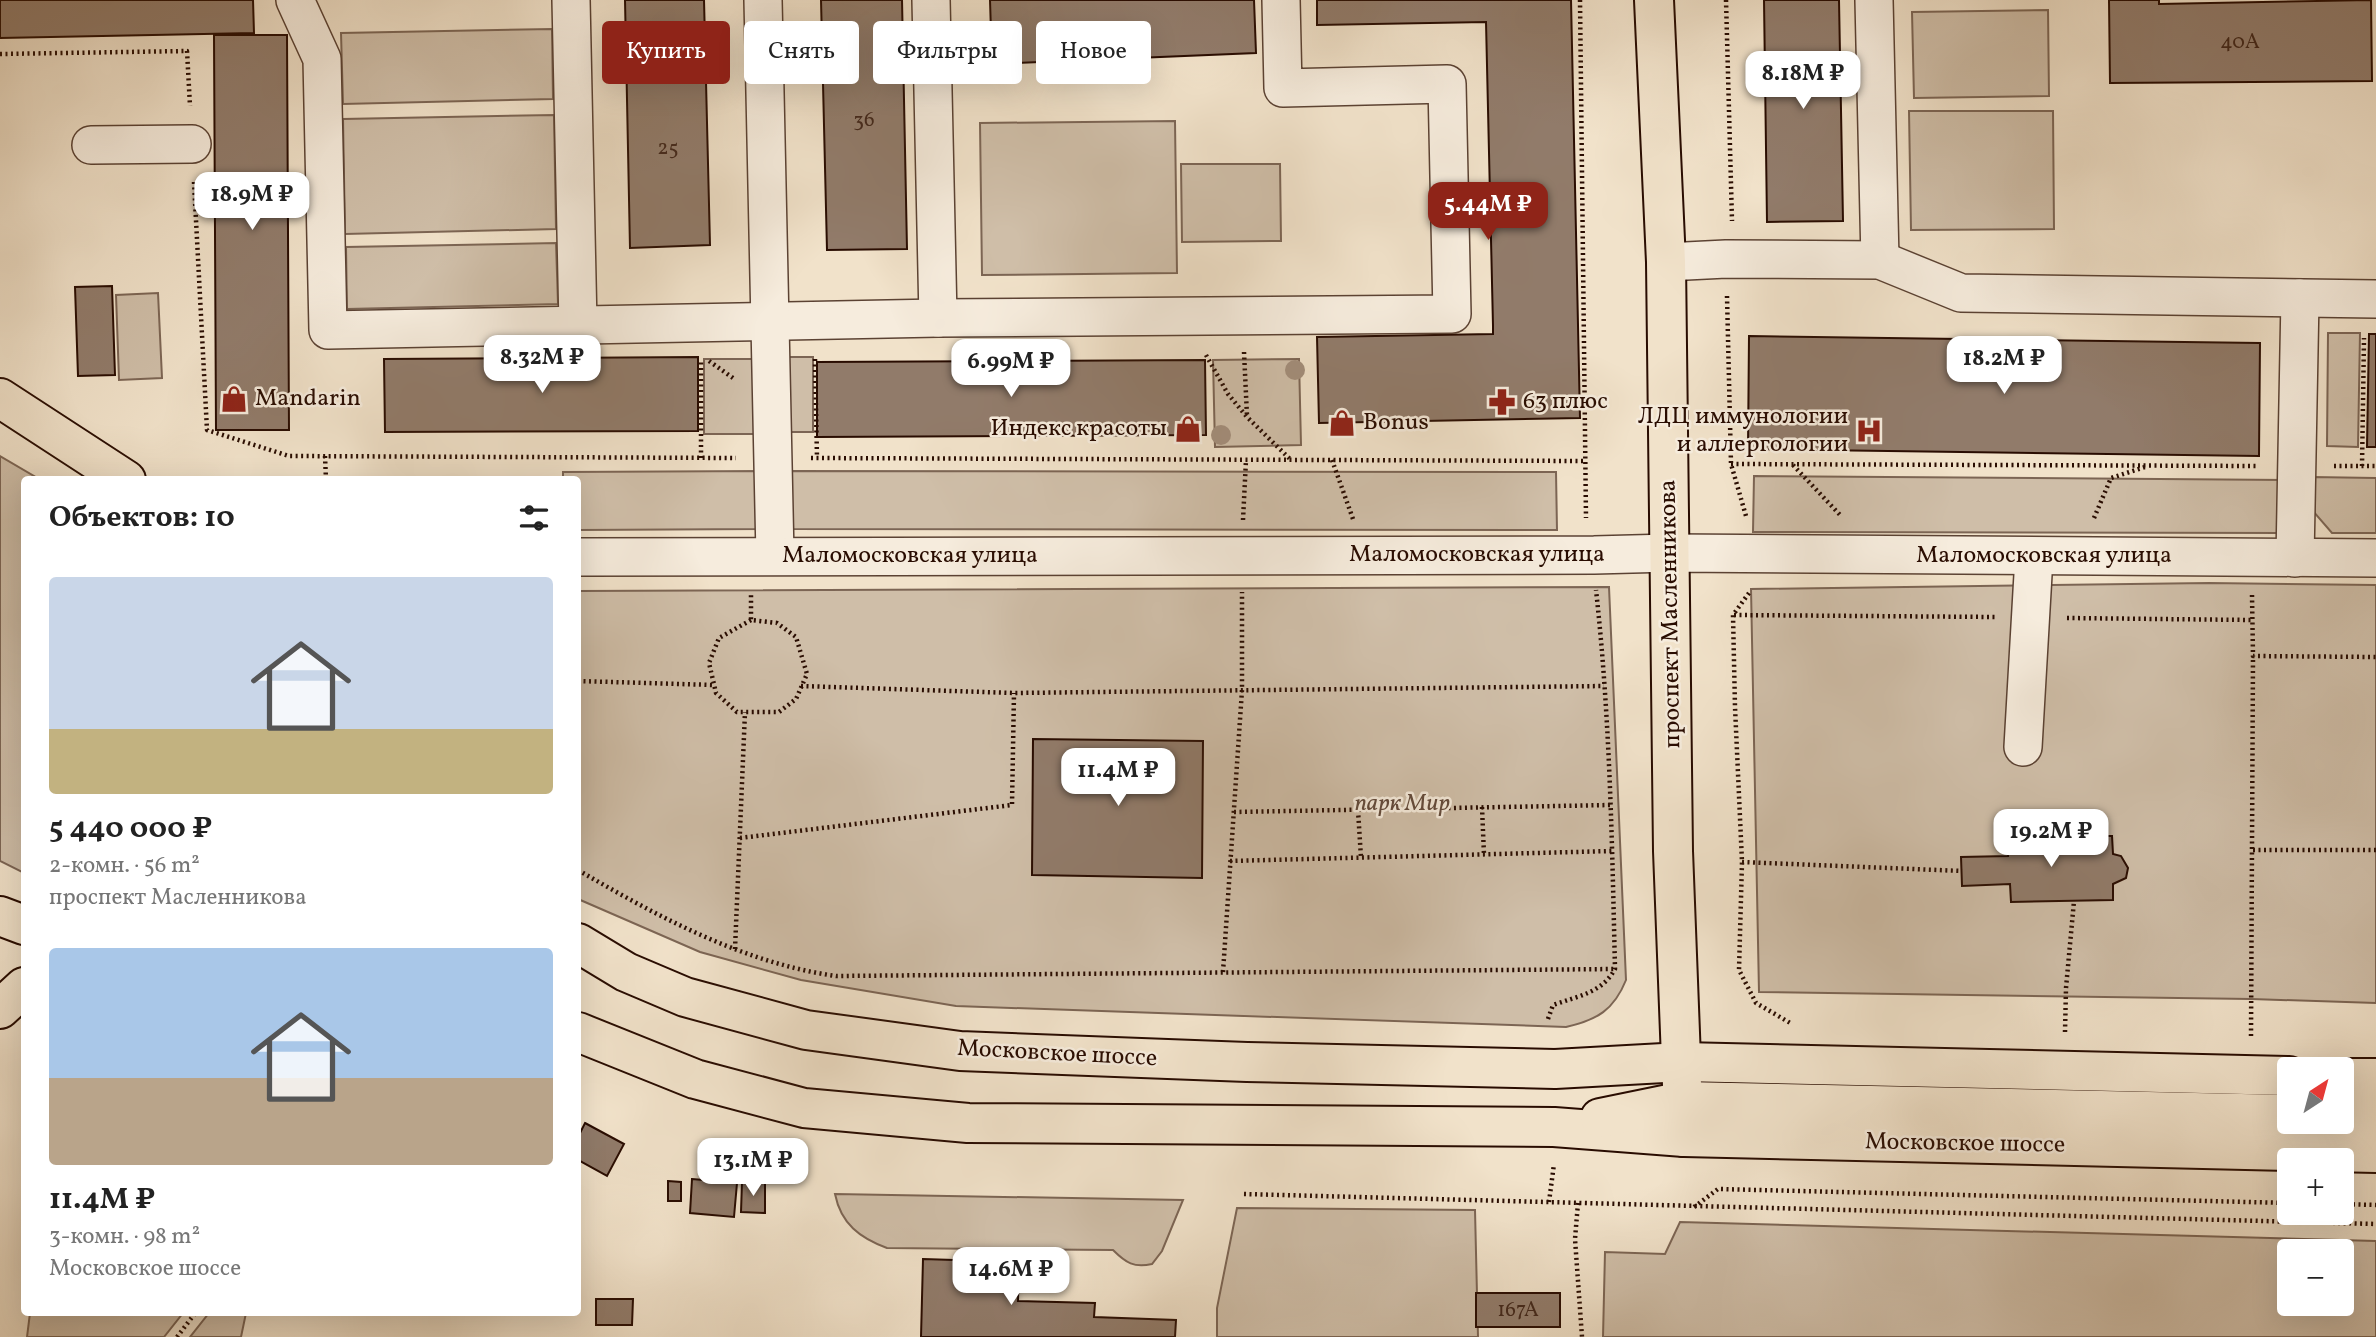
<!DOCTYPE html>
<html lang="ru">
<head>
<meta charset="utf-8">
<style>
	body { margin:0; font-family:Vollkorn,serif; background:#f2f2f2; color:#222; height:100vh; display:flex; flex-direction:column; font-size:26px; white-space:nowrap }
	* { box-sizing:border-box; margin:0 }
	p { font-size:23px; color:#767676 }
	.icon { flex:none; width:38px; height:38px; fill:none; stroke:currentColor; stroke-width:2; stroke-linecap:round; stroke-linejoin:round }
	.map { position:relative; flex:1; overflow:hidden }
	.details { position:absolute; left:21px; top:476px; width:560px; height:840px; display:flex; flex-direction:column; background:#fff; border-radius:7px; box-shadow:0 7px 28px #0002 }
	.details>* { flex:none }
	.top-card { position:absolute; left:602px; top:21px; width:665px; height:63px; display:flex; gap:14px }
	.needle { width:46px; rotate:36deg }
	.buttons { position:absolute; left:2277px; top:1057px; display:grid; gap:14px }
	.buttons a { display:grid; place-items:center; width:77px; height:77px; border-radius:7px; background:#fff; box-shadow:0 7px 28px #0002; font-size:35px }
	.price { position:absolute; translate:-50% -60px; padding:0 16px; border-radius:14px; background:#fff; color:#222; font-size:23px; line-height:46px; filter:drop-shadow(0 2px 4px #0008) }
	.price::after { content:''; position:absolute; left:50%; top:42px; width:21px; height:16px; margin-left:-10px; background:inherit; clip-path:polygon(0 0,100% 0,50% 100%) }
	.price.on { background:#8f2418; color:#fff }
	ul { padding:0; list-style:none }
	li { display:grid; align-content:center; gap:14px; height:371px; padding:0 28px }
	li span { display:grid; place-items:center; height:217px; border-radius:7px; color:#555 }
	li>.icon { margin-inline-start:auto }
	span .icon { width:126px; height:126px; fill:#fffc; stroke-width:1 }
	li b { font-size:30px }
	h2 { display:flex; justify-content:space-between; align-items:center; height:84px; padding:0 28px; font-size:30px }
	.tag { padding:0 24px; border-radius:7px; background:#fff; box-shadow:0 7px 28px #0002; font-size:24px; line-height:63px }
	.tag.on { background:#8f2418; color:#fff }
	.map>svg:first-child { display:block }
</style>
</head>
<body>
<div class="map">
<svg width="2376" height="1337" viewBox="0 0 2376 1337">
	<rect width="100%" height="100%" fill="#f1e2ca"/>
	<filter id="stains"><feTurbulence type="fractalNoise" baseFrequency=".00286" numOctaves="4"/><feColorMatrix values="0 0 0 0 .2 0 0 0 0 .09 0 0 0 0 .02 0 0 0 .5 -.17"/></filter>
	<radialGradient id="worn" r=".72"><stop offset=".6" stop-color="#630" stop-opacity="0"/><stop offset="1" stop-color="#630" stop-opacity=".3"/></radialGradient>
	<g fill="#cfbea8" stroke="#7c6554" stroke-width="2" fill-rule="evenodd">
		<polygon points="2048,10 2049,96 1914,98 1912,12"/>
		<polygon points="552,29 553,99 343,104 341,33"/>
		<polygon points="1909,111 2053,111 2054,229 1911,230"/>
		<polygon points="554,115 556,229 345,234 343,119"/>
		<polygon points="1175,121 1177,273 982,275 980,123"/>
		<polygon points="1280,164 1281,241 1182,242 1181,164"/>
		<polygon points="556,243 558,304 347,309 346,247"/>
		<polygon points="158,293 162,378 119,380 116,295"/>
		<polygon points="2328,333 2360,333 2358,447 2327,446"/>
		<rect x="784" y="357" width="29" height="75"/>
		<rect x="704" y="359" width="57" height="75"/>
		<polygon points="1299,359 1301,445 1215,447 1213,360"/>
		<polygon points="0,456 39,479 24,480 24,873 0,861"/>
		<polygon points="762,471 762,529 578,530 578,480 563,480 563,472"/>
		<polygon points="783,471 1556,472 1557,530 784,529"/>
		<polygon points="1754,476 2286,480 2285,533 1753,532"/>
		<polygon points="2312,477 2376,478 2376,533 2332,533 2312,510"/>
		<polygon points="2209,583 2376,585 2376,1003 2251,999 1759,992 1751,589"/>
		<path d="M1609,587L1626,980C1614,1010 1597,1020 1566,1027L956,1006L801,980L700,952L578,899V591Z"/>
		<path d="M835,1194L1183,1200L1162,1251L1152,1264C1134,1268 1126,1263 1113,1250L887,1248C860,1238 841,1224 835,1194Z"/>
		<polygon points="1237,1208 1475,1210 1478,1337 1217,1337 1217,1308"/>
		<path d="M1680,1222L2376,1241V1337H1603L1605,1252L1665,1254ZM2289,1251H2342V1304H2289Z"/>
		<polygon points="30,1313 30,1312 183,1313 164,1337 27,1337"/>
		<polygon points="209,1313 246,1313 241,1337 190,1337"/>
	</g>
	<g fill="#917b6a" stroke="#290c01" stroke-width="2">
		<polygon points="0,0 253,0 254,33 0,38"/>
		<polygon points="625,0 704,0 710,245 630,248"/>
		<polygon points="821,0 902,0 907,249 827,250"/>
		<polygon points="990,0 1254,0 1256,53 992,64"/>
		<polygon points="1317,0 1571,0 1580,418 1319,423 1317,337 1493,334 1493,326 1486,22 1317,25"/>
		<polygon points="1764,0 1839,0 1843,221 1767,222"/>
		<polygon points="2109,0 2159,0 2159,4 2371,0 2372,81 2110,83"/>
		<polygon points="214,35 287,35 289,430 216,430"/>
		<polygon points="112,286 115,375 78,376 75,287"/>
		<polygon points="2369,334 2376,334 2376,447 2367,447"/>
		<polygon points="1749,336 2260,343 2259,456 1748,449"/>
		<polygon points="698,357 698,431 385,432 384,359"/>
		<polygon points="1205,360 1206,435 817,437 817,362"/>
		<polygon points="1033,739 1203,741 1202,878 1032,875"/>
		<polygon points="2073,836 2112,836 2113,854 2121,856 2128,868 2126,878 2113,884 2113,900 2011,902 2010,884 1962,886 1961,857 2008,856 2008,838"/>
		<polygon points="585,1123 624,1144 607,1176 578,1160 578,1137"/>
		<polygon points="692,1179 737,1183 734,1217 690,1213"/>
		<polygon points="668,1181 681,1182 681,1201 668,1201"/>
		<polygon points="742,1182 765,1183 765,1213 741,1212"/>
		<polygon points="923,1259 1019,1262 1018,1301 1095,1303 1094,1317 1176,1320 1175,1337 921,1337"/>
		<rect x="1476" y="1293" width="84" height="34"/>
		<polygon points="596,1299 633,1299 632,1325 596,1325"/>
	</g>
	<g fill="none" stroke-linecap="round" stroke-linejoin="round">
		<defs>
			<g id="minor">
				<polyline points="295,0 322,59 328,330 938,318 1452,314 1447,84 1283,88 1281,0"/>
				<polyline points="571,0 578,325"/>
				<polyline points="763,0 775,556"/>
				<polyline points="931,0 938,318"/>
				<polyline points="1874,0 1880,260"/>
				<polyline points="91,145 192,144"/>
				<polyline points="1666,262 1726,259 1880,260 1961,293 2376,299"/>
				<polyline points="578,557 1594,555 1670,553 2376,558"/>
				<polyline points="2295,558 2300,298"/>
				<polyline points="2023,747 2034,557"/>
			</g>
			<g id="major">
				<polyline points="1654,0 1666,262 1673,851 1684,1137"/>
				<polyline points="0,398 126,480"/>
				<polyline points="0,916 24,925"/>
				<polyline points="578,943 626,972 685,997 806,1030 960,1051 1247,1062 1555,1069 1682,1062 2289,1076"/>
				<polyline points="0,1009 24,987"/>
				<polyline points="578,1032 695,1079 804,1108 968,1123 1554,1127 1684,1137 2376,1153"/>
				<polyline points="2342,1078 2376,1078"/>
				<polyline points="2342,1115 2376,1116"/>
				<polyline points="1600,1118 1683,1101 2289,1114"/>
			</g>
		</defs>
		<use href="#minor" stroke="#5b4233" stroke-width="40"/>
		<use href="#major" stroke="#290c01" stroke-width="42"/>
		<g stroke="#290c01" stroke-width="4.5" stroke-dasharray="2 3.5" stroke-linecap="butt">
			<polyline points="1580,0 1586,518"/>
			<polyline points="1726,0 1732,221"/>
			<polyline points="0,54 187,51 190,106"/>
			<polyline points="194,182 207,430 289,456 736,458"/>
			<polyline points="1727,296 1731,464 1746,516"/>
			<polyline points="1244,352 1247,416"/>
			<polyline points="1206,355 1228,394 1247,417 1291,460"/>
			<polyline points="815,359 817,458"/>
			<polyline points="709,361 733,378"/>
			<polyline points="325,456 326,480"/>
			<polyline points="701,458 701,360"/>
			<polyline points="811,458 1584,461"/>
			<polyline points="1332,460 1353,519"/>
			<polyline points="1731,464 2259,466"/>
			<polyline points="1793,465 1842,517"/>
			<polyline points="2334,466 2376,466"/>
			<polyline points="2362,466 2364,338"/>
			<polyline points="2094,518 2111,478 2145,467"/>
			<polyline points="1243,520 1246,460"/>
			<polyline points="1749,593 1733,615 1735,707 1742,862 1739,970 1756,1003 1792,1024"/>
			<polyline points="2252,595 2253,656 2376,657"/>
			<polyline points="1734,615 1995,617"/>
			<polyline points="2067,618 2252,620"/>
			<polyline points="751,620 719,638 709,663 716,693 737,712 779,712 796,699 807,674 796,637 777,623 751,620 751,592"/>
			<polyline points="578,681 714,685"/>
			<polyline points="801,686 1014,693 1604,686"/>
			<polyline points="1482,807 1484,855"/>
			<polyline points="1358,810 1361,858"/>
			<polyline points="1234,812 1611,805"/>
			<polyline points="740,838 1012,805 1014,693"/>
			<polyline points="2253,850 2376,850"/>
			<polyline points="1230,861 1612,851"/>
			<polyline points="1742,862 1962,871"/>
			<path d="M578,870C657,916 743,963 836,976L1615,969"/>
			<polyline points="735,949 745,712"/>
			<polyline points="1223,972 1242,690 1242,592"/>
			<path d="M1548,1019L1553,1005C1578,996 1602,993 1615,969C1612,843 1610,716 1596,590"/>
			<polyline points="2065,1032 2066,988 2074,901"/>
			<polyline points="2251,1036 2253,656"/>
			<polyline points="1244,1194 2376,1224"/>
			<polyline points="1549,1202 1554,1164"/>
			<polyline points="1578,1203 1575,1239 1582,1337"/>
			<polyline points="2342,1204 2376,1205"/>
			<polyline points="1694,1207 1718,1189 2289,1203"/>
			<polyline points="177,1337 196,1312"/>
		</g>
		<use href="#minor" stroke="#f6ecdd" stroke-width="37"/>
		<use href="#major" stroke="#f1e2ca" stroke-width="38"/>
	</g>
	<g fill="#a38e7b">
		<circle cx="1295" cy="370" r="10"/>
		<circle cx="1221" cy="435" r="10"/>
	</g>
	<defs>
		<symbol id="shop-bare" viewBox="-9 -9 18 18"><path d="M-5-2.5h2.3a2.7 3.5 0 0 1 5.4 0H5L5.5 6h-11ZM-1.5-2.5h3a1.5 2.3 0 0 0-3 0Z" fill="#8f2418" stroke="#f6ecdd" stroke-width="2.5" paint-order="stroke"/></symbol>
		<symbol id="pharmacy-bare" viewBox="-9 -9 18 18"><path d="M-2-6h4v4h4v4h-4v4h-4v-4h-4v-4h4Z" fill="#8f2418" stroke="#f6ecdd" stroke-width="2.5" paint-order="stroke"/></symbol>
		<symbol id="hospital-bare" viewBox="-9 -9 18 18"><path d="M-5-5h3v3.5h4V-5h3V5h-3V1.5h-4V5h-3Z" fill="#8f2418" stroke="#f6ecdd" stroke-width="2.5" paint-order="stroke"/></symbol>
	</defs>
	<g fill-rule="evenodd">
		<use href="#shop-bare" x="215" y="380" width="38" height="38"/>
		<use href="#pharmacy-bare" x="1483" y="383" width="38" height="38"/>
		<use href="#shop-bare" x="1323" y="404" width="38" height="38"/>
		<use href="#shop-bare" x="1169" y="410" width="38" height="38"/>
		<use href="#hospital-bare" x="1850" y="412" width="38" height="38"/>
	</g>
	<g text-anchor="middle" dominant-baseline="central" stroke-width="5" stroke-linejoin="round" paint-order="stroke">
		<g font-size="21" fill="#43281b">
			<text x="2240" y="42">40А</text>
			<text x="864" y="120">36</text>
			<text x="668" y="148">25</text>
			<text x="1518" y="1310">167А</text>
		</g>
		<g font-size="24" fill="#290c01" stroke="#f6ecdd" text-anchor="start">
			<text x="255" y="399">Mandarin</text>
			<text x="1523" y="402">63 плюс</text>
			<text x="1848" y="417" text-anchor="end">ЛДЦ иммунологии<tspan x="1848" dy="28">и аллергологии</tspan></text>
			<text x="1363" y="423">Bonus</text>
			<text x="1167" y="429" text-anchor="end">Индекс красоты</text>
		</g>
		<g font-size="24" fill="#290c01" stroke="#f6ecdd">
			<text x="1477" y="555">Маломосковская улица</text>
			<text x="910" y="556">Маломосковская улица</text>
			<text x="2044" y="556">Маломосковская улица</text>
			<text transform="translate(1671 614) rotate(-91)">проспект Масленникова</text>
			<text transform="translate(1057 1054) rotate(3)">Московское шоссе</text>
			<text transform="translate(1965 1144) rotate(1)">Московское шоссе</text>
		</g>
		<g font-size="24" font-style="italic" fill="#634a3b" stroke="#f6ecdd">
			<text x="1402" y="804">парк Мир</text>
		</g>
	</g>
	<rect width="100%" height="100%" filter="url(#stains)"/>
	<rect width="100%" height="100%" fill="url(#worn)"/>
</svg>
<div class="buttons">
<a><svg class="needle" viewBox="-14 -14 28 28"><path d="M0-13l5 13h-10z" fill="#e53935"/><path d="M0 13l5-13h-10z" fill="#767676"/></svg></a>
<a>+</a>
<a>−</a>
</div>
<b class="price" style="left:1803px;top:111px">8.18M ₽</b>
<b class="price" style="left:252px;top:232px">18.9M ₽</b>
<b class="price on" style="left:1488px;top:242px">5.44M ₽</b>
<b class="price" style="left:542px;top:395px">8.32M ₽</b>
<b class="price" style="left:2004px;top:396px">18.2M ₽</b>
<b class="price" style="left:1011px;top:399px">6.99M ₽</b>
<b class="price" style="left:1118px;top:808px">11.4M ₽</b>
<b class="price" style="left:2051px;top:869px">19.2M ₽</b>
<b class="price" style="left:753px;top:1198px">13.1M ₽</b>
<b class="price" style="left:1011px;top:1307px">14.6M ₽</b>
<div class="top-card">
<a class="tag on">Купить</a>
<a class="tag">Снять</a>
<a class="tag">Фильтры</a>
<a class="tag">Новое</a>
</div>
<section class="details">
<h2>Объектов: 10<svg class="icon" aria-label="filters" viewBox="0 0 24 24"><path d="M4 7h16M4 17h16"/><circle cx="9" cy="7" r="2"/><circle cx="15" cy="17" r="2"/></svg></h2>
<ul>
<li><span style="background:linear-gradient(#c9d6e8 70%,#c2b280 0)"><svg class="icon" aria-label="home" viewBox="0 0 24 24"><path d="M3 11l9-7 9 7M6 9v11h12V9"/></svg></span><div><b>5 440 000 ₽</b><p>2-комн. · 56 m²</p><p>проспект Масленникова</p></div></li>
<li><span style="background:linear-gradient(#a9c7e8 60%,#b9a48a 0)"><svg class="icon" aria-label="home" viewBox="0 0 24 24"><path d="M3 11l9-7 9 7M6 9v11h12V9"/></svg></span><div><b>11.4M ₽</b><p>3-комн. · 98 m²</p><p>Московское шоссе</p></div></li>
</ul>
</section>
</div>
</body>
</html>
